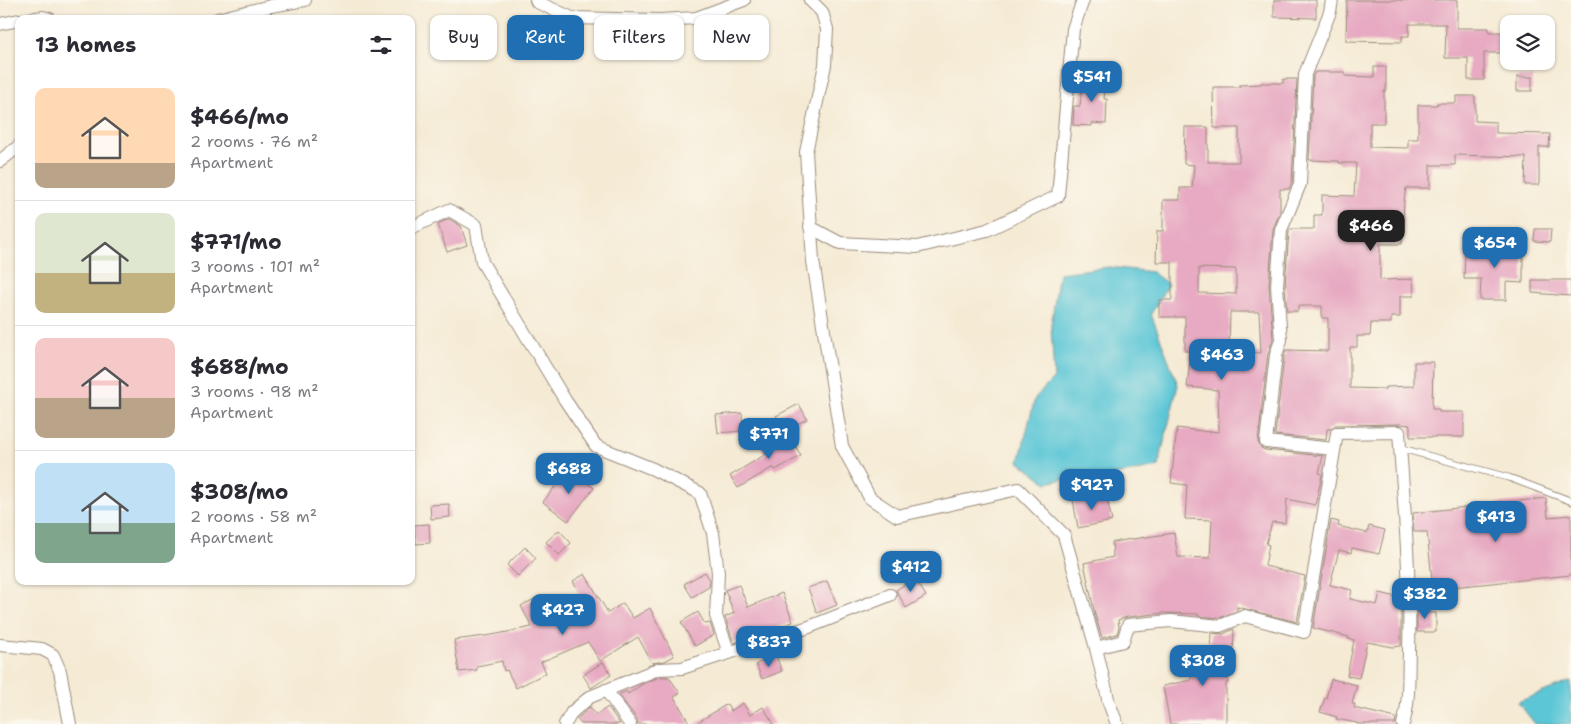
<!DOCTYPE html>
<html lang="en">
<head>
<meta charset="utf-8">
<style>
	body { margin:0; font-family:"Shantell Sans",sans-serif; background:#f7f7f7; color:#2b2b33; height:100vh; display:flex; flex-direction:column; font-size:19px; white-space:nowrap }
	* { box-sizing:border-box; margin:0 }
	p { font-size:16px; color:#7c7c81 }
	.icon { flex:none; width:28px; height:28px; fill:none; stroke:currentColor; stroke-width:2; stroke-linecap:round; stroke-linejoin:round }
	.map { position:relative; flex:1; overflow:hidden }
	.details { position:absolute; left:15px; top:15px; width:400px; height:570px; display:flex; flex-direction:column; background:#fff; border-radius:10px; box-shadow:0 1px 4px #0004 }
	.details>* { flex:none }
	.top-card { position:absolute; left:430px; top:15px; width:475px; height:45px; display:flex; gap:10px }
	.controls { position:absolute; left:1500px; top:15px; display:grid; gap:10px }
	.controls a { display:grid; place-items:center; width:55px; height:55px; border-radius:10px; background:#fff; box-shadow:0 1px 4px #0004; font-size:25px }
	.price { position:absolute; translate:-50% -42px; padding:0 11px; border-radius:10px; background:#1f6fb2; color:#fff; font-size:16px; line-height:32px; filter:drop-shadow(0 1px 2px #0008) }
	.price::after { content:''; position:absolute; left:50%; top:30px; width:15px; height:11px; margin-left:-8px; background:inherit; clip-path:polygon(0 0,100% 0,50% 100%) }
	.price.active { background:#222; color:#fff }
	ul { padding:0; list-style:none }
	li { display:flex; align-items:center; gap:15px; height:125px; padding:0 20px }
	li+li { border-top:1px solid #e1e1e2 }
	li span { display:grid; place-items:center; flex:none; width:140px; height:100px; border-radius:10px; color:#555 }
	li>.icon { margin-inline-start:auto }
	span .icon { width:60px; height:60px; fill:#fffc; stroke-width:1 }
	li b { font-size:21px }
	h2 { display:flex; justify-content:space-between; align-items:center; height:60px; padding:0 20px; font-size:21px }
	.chip { padding:0 18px; border-radius:10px; background:#fff; box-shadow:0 1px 4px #0004; font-size:18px; line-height:45px }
	.chip.active { background:#1f6fb2; color:#fff }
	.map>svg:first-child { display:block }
</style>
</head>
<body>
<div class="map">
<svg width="1571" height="724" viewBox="0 0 1571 724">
	<rect width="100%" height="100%" fill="#fbf7ec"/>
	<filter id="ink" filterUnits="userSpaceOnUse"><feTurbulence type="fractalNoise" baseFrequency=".02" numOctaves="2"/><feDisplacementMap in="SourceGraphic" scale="10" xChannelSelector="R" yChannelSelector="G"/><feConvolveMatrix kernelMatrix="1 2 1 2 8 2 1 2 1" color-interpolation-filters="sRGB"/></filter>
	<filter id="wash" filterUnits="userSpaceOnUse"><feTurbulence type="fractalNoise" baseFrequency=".0096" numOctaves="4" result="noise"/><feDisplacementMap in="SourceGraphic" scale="20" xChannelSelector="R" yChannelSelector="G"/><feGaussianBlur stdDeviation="1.12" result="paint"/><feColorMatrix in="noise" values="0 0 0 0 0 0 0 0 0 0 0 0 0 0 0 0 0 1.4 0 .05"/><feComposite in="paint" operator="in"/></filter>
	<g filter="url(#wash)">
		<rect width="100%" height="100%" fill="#f5ebd5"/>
		<g fill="#5cc6d6" stroke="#4c787a">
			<polygon points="1109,267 1152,272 1168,284 1151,314 1178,385 1158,467 1108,476 1068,478 1047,483 1019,462 1035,398 1054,378 1051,325 1059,273"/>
			<polygon points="1571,681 1571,724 1535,724 1518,702"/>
		</g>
		<g id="blocks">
			<g fill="#e7aac2" fill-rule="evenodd">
				<polygon points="1274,0 1316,0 1316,18 1274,17"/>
				<polygon points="1347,0 1457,0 1457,28 1489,28 1489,32 1508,32 1508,53 1484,53 1484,80 1468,80 1468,58 1445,58 1446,24 1409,24 1409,36 1402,36 1402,42 1346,41"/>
				<polygon points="1374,67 1386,67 1386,91 1384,91 1384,123 1370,123 1370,147 1408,148 1408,139 1418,139 1418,105 1437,105 1437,103 1456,103 1456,96 1475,96 1475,121 1496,122 1496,133 1550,134 1549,147 1539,147 1539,185 1525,185 1526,157 1455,155 1455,165 1430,165 1430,188 1406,188 1404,200 1402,244 1380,244 1380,280 1413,279 1414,296 1400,296 1400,317 1391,317 1391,323 1371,323 1370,336 1357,336 1357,347 1350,347 1350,388 1385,389 1385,387 1414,386 1414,362 1433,362 1432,409 1439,409 1439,412 1464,412 1464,437 1410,437 1410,425 1399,424 1336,425 1330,429 1327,429 1326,440 1275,435 1284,357 1286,350 1328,351 1328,318 1322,318 1322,306 1298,306 1298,311 1287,311 1285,286 1289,232 1290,229 1314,229 1314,215 1322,215 1322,195 1354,196 1356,163 1339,163 1339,161 1309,160 1313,76 1315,72 1345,72 1345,76 1374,77"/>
				<polygon points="1083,76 1106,79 1104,99 1107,99 1106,124 1092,123 1092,126 1073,125 1074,106 1080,106"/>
				<rect x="1517" y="77" width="15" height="14"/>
				<path d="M1283,79H1297L1292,182L1289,189H1280V212L1273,229L1269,286L1273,339L1268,354L1258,442L1261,448L1265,450L1323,456L1319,473L1322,474L1321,480L1315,505L1287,499L1285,523L1272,522L1266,544L1269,545L1265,566L1305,576L1297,622L1237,607V611L1219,618L1198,616V614L1164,613L1127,617L1118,620L1119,627L1117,634L1102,638L1095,615L1084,563L1113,557L1112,542L1174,533L1178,557L1210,558L1212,520L1185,519L1187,485L1171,483L1177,428L1210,432V431L1219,432L1218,390L1187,387L1191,351H1185V317H1159V300H1172V262H1156L1157,231H1163V200H1180V188H1192L1194,165L1184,164L1185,127H1208V162H1239V128H1214L1213,87H1240L1239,85L1261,84V83H1283ZM1199,268L1236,269V294L1199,293ZM1230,312H1259L1261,353L1229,350Z"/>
				<polygon points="449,219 461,226 467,245 447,252 438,224"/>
				<polygon points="1535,229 1551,229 1550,242 1534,241"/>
				<polygon points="1506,245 1523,245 1523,283 1506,282 1506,300 1480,300 1481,279 1464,279 1465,251 1476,251 1476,247 1506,247"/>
				<polygon points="1532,280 1571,280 1571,296 1532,293"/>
				<polygon points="799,404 807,419 793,426 782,427 776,416"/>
				<polygon points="742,413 743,431 718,433 716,415"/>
				<polygon points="788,433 801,456 775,470 773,467 738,488 730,476 766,454 762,448"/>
				<polygon points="569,469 594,488 568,521 543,502"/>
				<polygon points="1106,494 1112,521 1078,528 1073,500"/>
				<polygon points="1546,498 1548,517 1571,515 1571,575 1433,589 1427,532 1414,532 1413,513"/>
				<polygon points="449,504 450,517 431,519 430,505"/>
				<polygon points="1331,520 1339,522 1338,526 1367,533 1369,526 1385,530 1379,554 1352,548 1351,553 1339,550 1330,585 1352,590 1350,599 1377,605 1380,593 1401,598 1401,646 1393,647 1367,642 1359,678 1347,676 1354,640 1348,639 1349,637 1313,628"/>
				<polygon points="429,524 430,543 416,544 414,525"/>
				<polygon points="559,530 571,543 559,555 546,542"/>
				<polygon points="525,547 536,558 518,576 507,565"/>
				<polygon points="705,572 710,580 709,587 692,597 684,584"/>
				<polygon points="585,574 608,613 623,603 633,618 650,608 674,656 665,661 652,663 638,637 600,661 588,642 541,662 546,673 516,688 507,670 504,671 502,661 477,666 477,670 459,672 454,640 492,635 532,627 521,606 540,596 551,610 580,594 573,581"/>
				<polygon points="915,578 926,596 906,608 896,590"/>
				<polygon points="827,581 837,605 817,613 808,588"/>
				<polygon points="739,585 748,607 782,593 793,622 734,643 725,617 734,613 725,590"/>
				<polygon points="1417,602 1425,604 1425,613 1436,613 1436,632 1417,632"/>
				<polygon points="698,612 705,624 710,623 714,635 695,646 681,622"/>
				<polygon points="1234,629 1233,656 1229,655 1229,670 1227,670 1228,683 1226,683 1226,724 1170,724 1163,686 1191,680 1191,659 1210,659 1211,633 1223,634"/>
				<polygon points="776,656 782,671 762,679 756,664"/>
				<polygon points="603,662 611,675 591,688 583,675"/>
				<polygon points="660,677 669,677 680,693 674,697 690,724 638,724 637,719 619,695 626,691 628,694 644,683"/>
				<polygon points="1331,679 1357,685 1352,704 1355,704 1354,708 1396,718 1395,724 1357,724 1357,723 1336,719 1337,717 1320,712 1325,698 1326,698"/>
				<polygon points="743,703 750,715 763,707 774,724 695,724 727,704 731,711"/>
				<polygon points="590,707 596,715 608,707 620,724 581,724 577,719"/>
			</g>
		</g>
	</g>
	<g filter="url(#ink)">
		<use href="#blocks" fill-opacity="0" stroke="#988a7a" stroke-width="1"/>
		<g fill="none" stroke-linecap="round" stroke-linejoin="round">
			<defs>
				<polyline id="service" points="1400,448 1510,478 1571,501"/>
				<g id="minor">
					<polyline points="536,0 537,2 572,18 660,20 696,18 744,0"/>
					<polyline points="810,0 822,12 827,29 825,65 806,152 813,261 842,446 870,498 897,516 1018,489 1064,535 1096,648 1109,703 1117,724"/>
					<polyline points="1332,0 1330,12 1305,74 1300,184 1281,230 1277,286 1281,340 1276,355 1266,442 1334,449"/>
					<polyline points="29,19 43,17 50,19"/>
					<polyline points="217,19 271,6 305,0"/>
					<polyline points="0,24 19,20"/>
					<polyline points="0,161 19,146"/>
					<polyline points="810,227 840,243 917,247 987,230 1058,196 1073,29 1083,0"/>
					<polyline points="411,228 449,210 476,225 482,262 565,400 596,446 653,469 700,493 713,533 718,573 716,616 729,653"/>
					<polyline points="0,645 42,649 53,655 60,671 70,724"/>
					<path d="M1096,648L1123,641L1128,625L1171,621L1220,626L1245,616L1304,632L1337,433L1399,432C1404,506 1411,578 1409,652C1408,676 1410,701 1403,724"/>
					<polyline points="606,690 630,724"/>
					<polyline points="565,724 572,712 590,697 658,669 682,668 809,627 890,595"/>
				</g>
			</defs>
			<use href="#service" stroke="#988a7a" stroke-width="8"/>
			<use href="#minor" stroke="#988a7a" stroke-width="14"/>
			<use href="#service" stroke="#fff" stroke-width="6"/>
			<use href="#minor" stroke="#fff" stroke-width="12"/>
		</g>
	</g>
</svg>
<div class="controls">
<a><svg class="icon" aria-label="layers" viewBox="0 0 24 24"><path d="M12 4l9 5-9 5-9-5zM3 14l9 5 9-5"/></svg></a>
</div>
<b class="price" style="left:1092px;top:103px">$541</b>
<b class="price active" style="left:1371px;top:252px">$466</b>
<b class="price" style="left:1495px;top:269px">$654</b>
<b class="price" style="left:1222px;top:381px">$463</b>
<b class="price" style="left:769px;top:460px">$771</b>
<b class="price" style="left:569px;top:495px">$688</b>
<b class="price" style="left:1092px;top:511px">$927</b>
<b class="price" style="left:1496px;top:543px">$413</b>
<b class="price" style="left:911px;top:593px">$412</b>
<b class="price" style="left:1425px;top:620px">$382</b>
<b class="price" style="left:563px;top:636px">$427</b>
<b class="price" style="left:769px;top:668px">$837</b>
<b class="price" style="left:1203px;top:687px">$308</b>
<div class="top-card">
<a class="chip">Buy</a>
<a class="chip active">Rent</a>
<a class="chip">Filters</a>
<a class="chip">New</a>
</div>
<section class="details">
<h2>13 homes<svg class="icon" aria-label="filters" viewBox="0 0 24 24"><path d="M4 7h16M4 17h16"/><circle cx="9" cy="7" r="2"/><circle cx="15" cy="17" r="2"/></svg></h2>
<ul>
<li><span style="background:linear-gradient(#ffd9b3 75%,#b9a48a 0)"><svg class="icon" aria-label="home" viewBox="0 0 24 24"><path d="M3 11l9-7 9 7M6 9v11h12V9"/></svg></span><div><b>$466/mo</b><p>2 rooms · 76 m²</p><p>Apartment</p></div></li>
<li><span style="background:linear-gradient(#dfe7d0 60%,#c2b280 0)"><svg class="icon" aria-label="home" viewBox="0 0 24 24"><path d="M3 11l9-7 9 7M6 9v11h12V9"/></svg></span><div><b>$771/mo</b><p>3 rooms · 101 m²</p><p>Apartment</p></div></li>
<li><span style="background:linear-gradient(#f6c9c9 60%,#b9a48a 0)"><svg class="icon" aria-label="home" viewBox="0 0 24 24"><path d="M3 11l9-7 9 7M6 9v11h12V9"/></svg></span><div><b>$688/mo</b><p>3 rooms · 98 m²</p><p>Apartment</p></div></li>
<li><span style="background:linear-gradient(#bfe0f5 60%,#7fa58c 0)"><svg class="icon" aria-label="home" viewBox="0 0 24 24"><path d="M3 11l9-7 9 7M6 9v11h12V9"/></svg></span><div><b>$308/mo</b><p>2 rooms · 58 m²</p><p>Apartment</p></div></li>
</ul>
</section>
</div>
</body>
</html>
